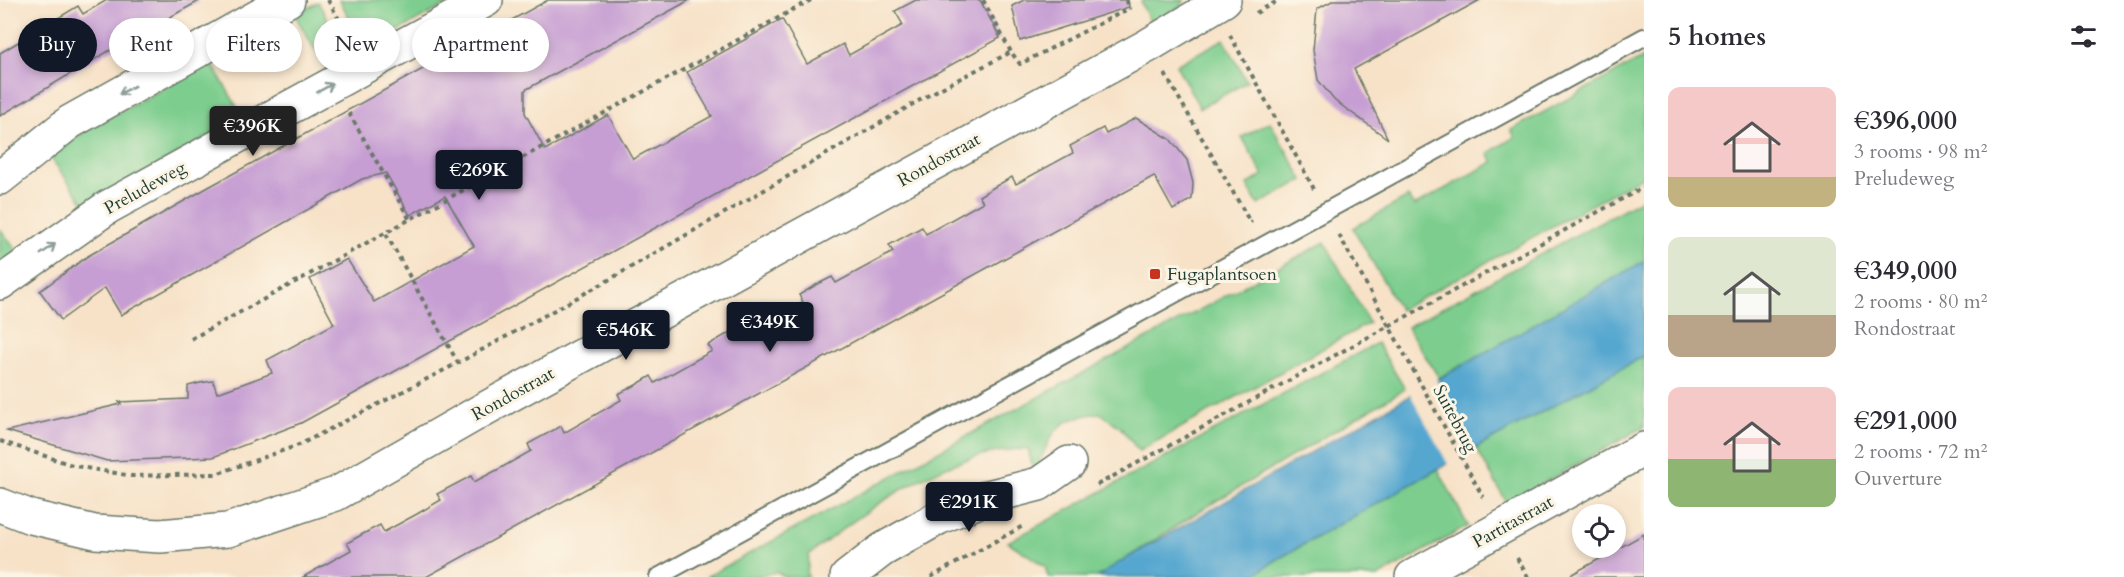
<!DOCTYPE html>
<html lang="en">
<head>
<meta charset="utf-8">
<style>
	body { margin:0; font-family:Cardo,serif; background:#f2f2f3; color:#2b2b33; height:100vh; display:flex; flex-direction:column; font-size:22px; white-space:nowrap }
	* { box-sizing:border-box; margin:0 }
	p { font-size:20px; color:#7c7c81 }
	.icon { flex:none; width:33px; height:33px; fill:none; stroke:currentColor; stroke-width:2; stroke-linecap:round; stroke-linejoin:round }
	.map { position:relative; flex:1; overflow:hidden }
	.panel { display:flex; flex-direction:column; background:#fff; width:480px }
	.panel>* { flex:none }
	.guide { position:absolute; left:18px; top:18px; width:570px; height:54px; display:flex; gap:12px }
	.buttons { position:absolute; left:1572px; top:504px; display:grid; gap:12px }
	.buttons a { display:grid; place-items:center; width:54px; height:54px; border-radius:50%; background:#fff; box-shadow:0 3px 9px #0003; font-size:30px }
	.price { position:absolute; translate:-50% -51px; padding:0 14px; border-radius:6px; background:#111827; color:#fff; font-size:20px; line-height:39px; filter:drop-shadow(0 2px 3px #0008) }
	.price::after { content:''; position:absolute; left:50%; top:36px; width:18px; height:14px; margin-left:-9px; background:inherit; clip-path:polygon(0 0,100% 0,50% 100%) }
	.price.on { background:#222; color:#fff }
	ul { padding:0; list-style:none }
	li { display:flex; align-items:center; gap:18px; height:150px; padding:0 24px }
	li span { display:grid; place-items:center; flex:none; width:168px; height:120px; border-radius:12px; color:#555 }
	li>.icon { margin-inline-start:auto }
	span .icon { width:72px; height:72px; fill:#fffc; stroke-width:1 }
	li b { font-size:26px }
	h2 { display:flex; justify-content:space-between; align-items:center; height:72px; padding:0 24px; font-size:26px }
	.tag { padding:0 21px; border-radius:27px; background:#fff; box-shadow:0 3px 9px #0003; font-size:21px; line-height:54px }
	.tag.on { background:#111827; color:#fff }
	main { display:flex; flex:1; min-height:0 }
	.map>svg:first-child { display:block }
</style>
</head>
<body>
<main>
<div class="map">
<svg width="1644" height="577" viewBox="0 0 1644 577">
	<rect width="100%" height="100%" fill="#fcf5e5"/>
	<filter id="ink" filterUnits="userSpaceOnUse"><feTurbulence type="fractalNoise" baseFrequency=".0167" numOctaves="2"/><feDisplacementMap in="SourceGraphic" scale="12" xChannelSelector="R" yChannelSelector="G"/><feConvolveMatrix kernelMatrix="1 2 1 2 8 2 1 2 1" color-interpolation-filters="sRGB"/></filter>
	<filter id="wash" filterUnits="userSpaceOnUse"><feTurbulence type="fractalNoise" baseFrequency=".008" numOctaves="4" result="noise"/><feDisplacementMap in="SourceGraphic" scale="24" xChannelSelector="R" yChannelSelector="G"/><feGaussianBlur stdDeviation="1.35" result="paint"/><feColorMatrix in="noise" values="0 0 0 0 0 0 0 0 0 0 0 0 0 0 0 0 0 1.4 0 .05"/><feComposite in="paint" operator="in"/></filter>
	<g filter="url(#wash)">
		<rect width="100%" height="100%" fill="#f7e2c8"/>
		<g fill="#7dce8e" stroke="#4e8661" stroke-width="1.5">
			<polygon points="339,0 455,0 367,48"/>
			<polygon points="1145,0 1184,0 1182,6 1151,25 1141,2"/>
			<polygon points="318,2 349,57 326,70 295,15"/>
			<polygon points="1224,39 1247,82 1200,108 1176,65"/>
			<polygon points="1644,57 1644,176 1400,310 1353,228 1408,197 1414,206 1493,162 1488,153 1515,137 1511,130"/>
			<polygon points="211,62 243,117 86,206 50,157 87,130"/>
			<polygon points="1270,122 1303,180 1258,205 1247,185 1263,175 1242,137"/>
			<polygon points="1644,198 1644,264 1439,378 1407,327"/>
			<polygon points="0,229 19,253 0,266"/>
			<path d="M1325,242L1369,323L1139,451L1120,427L1100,413C1051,419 1054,434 1034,472L1028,449C949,449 869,507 809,555L807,575L809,577H785L777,572L752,577H706Z"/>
			<polygon points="1377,343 1405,389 1198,512 1098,577 1048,577 1045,566 1008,542"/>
			<polygon points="1644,356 1644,427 1507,503 1476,448"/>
			<polygon points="1438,469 1468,526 1378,577 1251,577 1278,559"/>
		</g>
		<polygon fill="#56a7d0" stroke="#3a7282" stroke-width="1.5" points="1644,261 1644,356 1438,469 1278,559 1251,577 1098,577 1120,562"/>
		<polygon fill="#f7e2c8" points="1435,377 1475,452 1449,466 1409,392"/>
		<g id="blocks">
			<g fill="#c69ed3">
				<polygon points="107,0 201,0 112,49 0,116 0,53 78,6 83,14"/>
				<polygon points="548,0 690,0 525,90 525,113 545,150 608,115 633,159 712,116 687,72 782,19 807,64 843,44 849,55 903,25 895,11 916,0 980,0 1000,38 301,423 213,457 107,461 7,431 121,404 119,402 188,399 188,386 200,383 213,381 217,393 245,383 272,373 267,360 334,324 310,279 347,259 374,302 474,246 445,196 410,215 386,173 362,179 121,315 105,288 61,320 40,291 88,256 205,189"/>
				<polygon points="1024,0 1128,0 1129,7 1020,41 1012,6"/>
				<polygon points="1334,0 1480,0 1354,69 1388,139 1334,100 1318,80 1313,50 1317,9"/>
				<polygon points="1136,118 1170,139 1187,160 1193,183 1192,199 1173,210 1154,176 426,577 303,577 351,550 347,543 363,534 380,525 384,532 417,514 441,500 437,494 471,476 474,482 499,469 531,451 528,444 561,426 564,433 621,400 618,394 636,385 651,376 655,383 712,351 708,345 741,326 745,333 803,302 799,295 816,285 832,277 836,283 893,252 889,245 922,227 926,234 983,202 979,196 996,186 1012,177 1016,184 1073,153 1070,146 1103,128 1106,134"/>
				<polygon points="1644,534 1644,577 1567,577"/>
			</g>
		</g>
	</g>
	<g filter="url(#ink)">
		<use href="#blocks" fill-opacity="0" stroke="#6b7768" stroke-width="1.5"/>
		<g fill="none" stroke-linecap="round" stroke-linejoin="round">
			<defs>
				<polyline id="lane" points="658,577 1644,37"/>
				<g id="street">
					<polyline points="0,178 70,122 288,0"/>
					<polyline points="0,283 108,207 486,0"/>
					<polyline points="0,505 31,517 95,532 160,536 228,530 336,494 481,411 1149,45 1224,0"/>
					<polyline points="847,577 882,550 938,518 988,497 1039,484 1069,463"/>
					<polyline points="1412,577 1644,449"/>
				</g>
			</defs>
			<use href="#lane" stroke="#6b7768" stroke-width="20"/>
			<use href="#street" stroke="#6b7768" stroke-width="36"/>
			<g stroke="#6b7768" stroke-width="4" stroke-dasharray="4.5 4.5" stroke-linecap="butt">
				<polyline points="328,0 349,37"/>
				<polyline points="983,0 1011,52"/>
				<polyline points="1126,0 1130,9"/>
				<polyline points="1256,13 1279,0"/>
				<polyline points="1230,35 1314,189"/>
				<polyline points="1165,74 1241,206 1250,222 1252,221"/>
				<polyline points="349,113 410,220"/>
				<polyline points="386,234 458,363"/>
				<polyline points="1339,235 1483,497"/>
				<polyline points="191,339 811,0"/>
				<polyline points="0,441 75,466 132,476 216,474 299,445 458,363 600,285 932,93 1011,52 1020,64 1130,8"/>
				<polyline points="1097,485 1644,187"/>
				<polyline points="1517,558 1528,577"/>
				<polyline points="931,577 1023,526"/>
			</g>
			<use href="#lane" stroke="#fff" stroke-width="16"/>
			<use href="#street" stroke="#fff" stroke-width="33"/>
		</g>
		<defs><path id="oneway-shaft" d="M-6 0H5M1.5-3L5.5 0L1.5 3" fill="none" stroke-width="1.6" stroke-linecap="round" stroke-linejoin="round" transform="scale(1.5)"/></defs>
		<g stroke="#8f9e9a">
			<use href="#oneway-shaft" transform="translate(325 88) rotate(-29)"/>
			<use href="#oneway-shaft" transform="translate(127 90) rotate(151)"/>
			<use href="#oneway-shaft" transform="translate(48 249) rotate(-35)"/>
		</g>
	</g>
	<rect fill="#c8321e" stroke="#fcf5e5" stroke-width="2" x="1149" y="268" width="12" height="12" rx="3"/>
	<g text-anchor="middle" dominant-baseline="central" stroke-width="6" stroke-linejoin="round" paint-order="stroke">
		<g font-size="18" fill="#1f3d34" stroke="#fcf5e5">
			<text transform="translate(939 160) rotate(-29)">Rondostraat</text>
			<text transform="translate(145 188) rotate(-29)">Preludeweg</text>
			<text transform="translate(513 394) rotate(-29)">Rondostraat</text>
			<text transform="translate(1455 419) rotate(62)">Suitebrug</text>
			<text transform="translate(1513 522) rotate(-29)">Partitastraat</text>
		</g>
		<g font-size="18" fill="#1f3d34" stroke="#fcf5e5" text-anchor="start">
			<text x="1167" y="274">Fugaplantsoen</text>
		</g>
	</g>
</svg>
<div class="buttons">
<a><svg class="icon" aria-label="locate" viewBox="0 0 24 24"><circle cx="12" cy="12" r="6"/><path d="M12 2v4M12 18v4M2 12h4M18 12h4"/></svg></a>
</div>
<b class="price on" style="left:253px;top:157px">€396K</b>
<b class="price" style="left:479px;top:201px">€269K</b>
<b class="price" style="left:770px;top:353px">€349K</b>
<b class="price" style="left:626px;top:361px">€546K</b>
<b class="price" style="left:969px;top:533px">€291K</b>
<div class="guide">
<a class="tag on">Buy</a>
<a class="tag">Rent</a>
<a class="tag">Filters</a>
<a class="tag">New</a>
<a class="tag">Apartment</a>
</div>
</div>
<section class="panel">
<h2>5 homes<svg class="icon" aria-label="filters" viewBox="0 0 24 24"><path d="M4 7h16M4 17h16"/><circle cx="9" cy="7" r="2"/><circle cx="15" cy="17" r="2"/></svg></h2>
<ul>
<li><span style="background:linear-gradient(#f6c9c9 75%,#c2b280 0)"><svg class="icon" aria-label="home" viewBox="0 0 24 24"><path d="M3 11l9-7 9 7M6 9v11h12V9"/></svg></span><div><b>€396,000</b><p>3 rooms · 98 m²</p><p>Preludeweg</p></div></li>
<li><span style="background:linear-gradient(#dfe7d0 65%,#b9a48a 0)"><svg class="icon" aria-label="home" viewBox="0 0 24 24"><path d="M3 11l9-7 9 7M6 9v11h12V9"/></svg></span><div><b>€349,000</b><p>2 rooms · 80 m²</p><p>Rondostraat</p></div></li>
<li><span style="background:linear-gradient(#f6c9c9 60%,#8fb573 0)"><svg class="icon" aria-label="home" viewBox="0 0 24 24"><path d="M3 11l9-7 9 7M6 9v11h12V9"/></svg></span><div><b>€291,000</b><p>2 rooms · 72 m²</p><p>Ouverture</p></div></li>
</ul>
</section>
</main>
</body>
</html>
